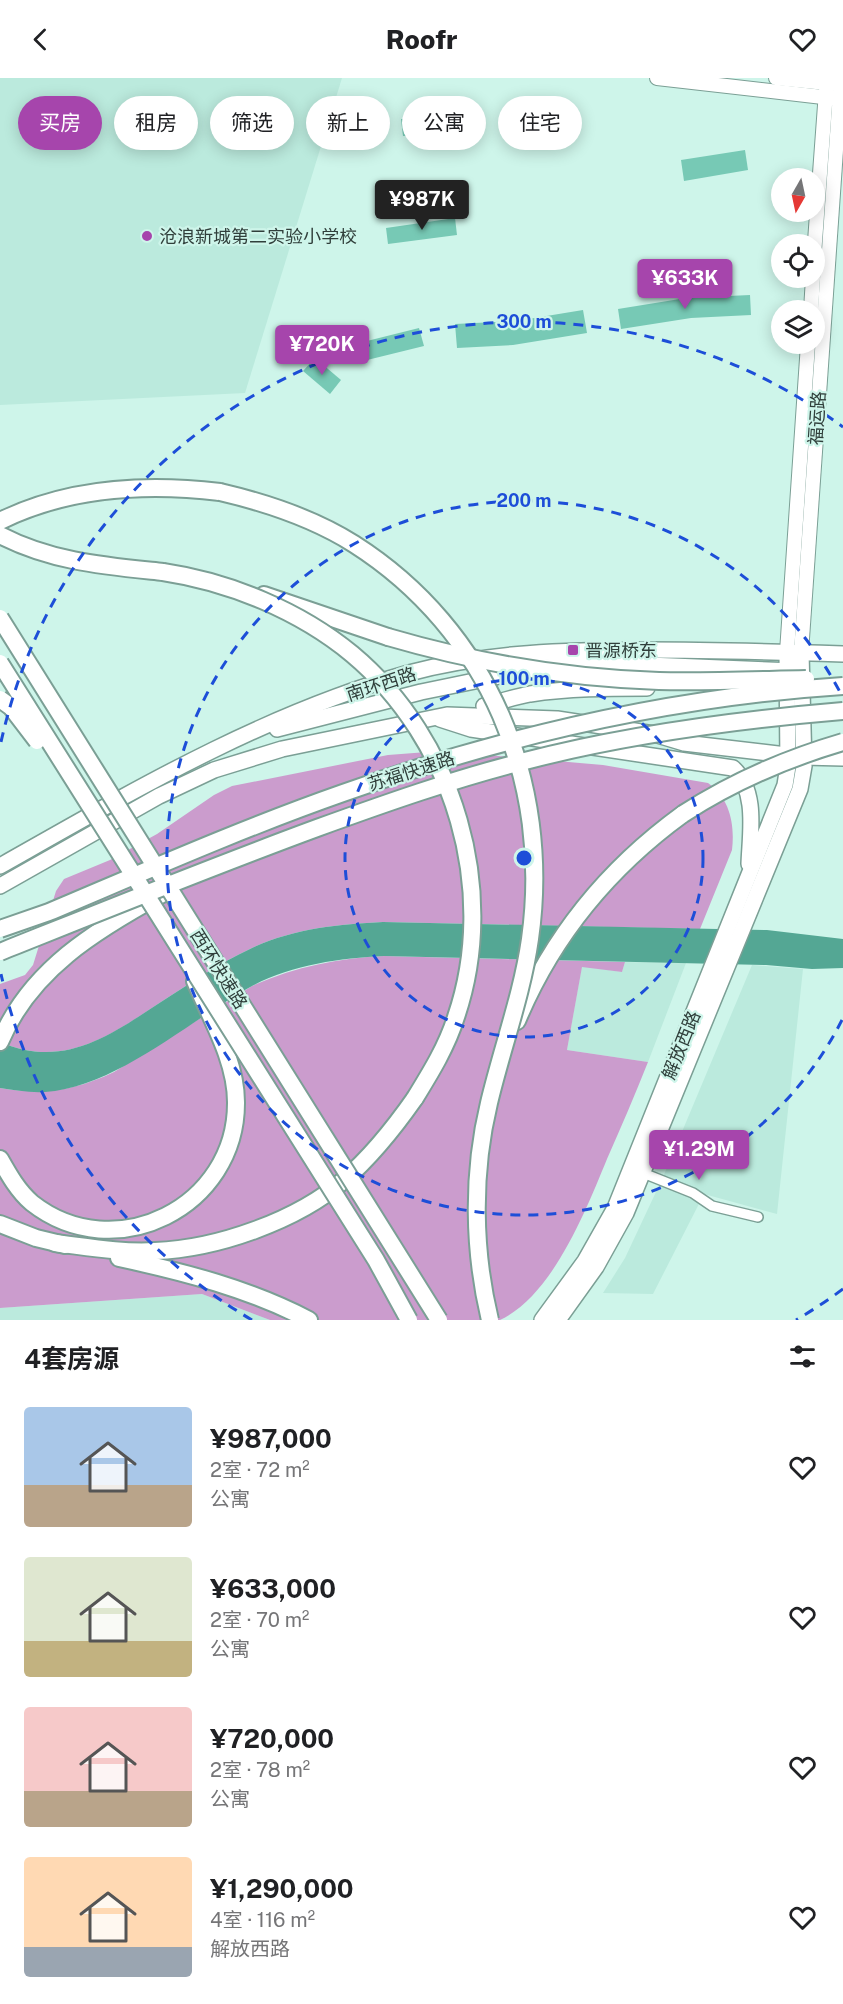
<!DOCTYPE html>
<html lang="zh">
<head>
<meta charset="utf-8">
<style>
	body { margin:0; font-family:"Public Sans","Noto Sans SC",sans-serif; background:#f6f6f6; color:#202124; height:100vh; display:flex; flex-direction:column; font-size:22px; white-space:nowrap }
	* { box-sizing:border-box; margin:0 }
	p { font-size:20px; color:#757577 }
	.icon { flex:none; width:33px; height:33px; fill:none; stroke:currentColor; stroke-width:2; stroke-linecap:round; stroke-linejoin:round }
	.map { position:relative; height:1242px; overflow:hidden }
	.drawer { display:flex; flex-direction:column; background:#fff; flex:1 }
	.drawer>* { flex:none }
	.hud { position:absolute; left:18px; top:18px; width:807px; height:54px; display:flex; gap:12px }
	.needle { width:39px; rotate:189deg }
	.controls { position:absolute; left:771px; top:90px; display:grid; gap:12px }
	.controls a { display:grid; place-items:center; width:54px; height:54px; border-radius:50%; background:#fff; box-shadow:0 3px 15px #0003; font-size:30px }
	.price { position:absolute; translate:-50% -51px; padding:0 14px; border-radius:6px; background:#a645ac; color:#fff; font-size:20px; line-height:39px; filter:drop-shadow(0 2px 3px #0008) }
	.price::after { content:''; position:absolute; left:50%; top:36px; width:18px; height:14px; margin-left:-9px; background:inherit; clip-path:polygon(0 0,100% 0,50% 100%) }
	.price.active { background:#222; color:#fff }
	ul { padding:0; list-style:none }
	li { display:flex; align-items:center; gap:18px; height:150px; padding:0 24px }
	li span { display:grid; place-items:center; flex:none; width:168px; height:120px; border-radius:6px; color:#555 }
	li>.icon { margin-inline-start:auto }
	span .icon { width:72px; height:72px; fill:#fffc; stroke-width:1 }
	li b { font-size:26px }
	h2 { display:flex; justify-content:space-between; align-items:center; height:72px; padding:0 24px; font-size:26px }
	.pill { padding:0 21px; border-radius:27px; background:#fff; box-shadow:0 3px 15px #0003; font-size:21px; line-height:54px }
	.pill.active { background:#a645ac; color:#fff }
	header { display:flex; justify-content:space-between; align-items:center; height:78px; padding:0 24px; background:#fff; font-size:27px; font-weight:800 }
	.map>svg:first-child { display:block }
</style>
</head>
<body>
<header><svg class="icon" aria-label="back" viewBox="0 0 24 24"><path d="M15 5l-7 7 7 7"/></svg>Roofr<svg class="icon" aria-label="heart" viewBox="0 0 24 24"><path d="M12 20l-8-8c-3-5 5-10 8-4 3-6 11-1 8 4z"/></svg></header>
<div class="map">
<svg width="843" height="1242" viewBox="0 0 843 1242">
	<rect width="100%" height="100%" fill="#cef5ea"/>
	<g fill="#bbeadd">
		<polygon points="0,0 342,0 245,315 0,327"/>
		<polygon points="625,884 686,885 648,984 567,972 582,888 622,894"/>
		<polygon points="752,887 803,891 777,1136 704,1116 653,1216 603,1215 625,1180 663,1099"/>
		<polygon points="202,1216 270,1242 0,1242 0,1230"/>
	</g>
	<g fill="#cb9ccd">
		<path d="M440,673L603,687L708,705C730,720 735,747 732,772L700,851L383,844C339,846 291,851 250,871C220,885 192,904 164,922C113,956 65,992 0,964V906L25,897L33,887L56,813L64,801L110,782L157,756L214,717L232,708L388,677Z"/>
		<path d="M384,878L625,884L622,894L582,889L567,972L648,984C635,1017 621,1049 607,1081C586,1132 553,1217 500,1242H270L202,1216L0,1230V1010C43,1017 74,1013 114,994L252,908C294,889 339,880 384,878Z"/>
	</g>
	<path fill="#54a794" d="M383,844L767,852L843,861V890L812,891L766,887L384,878C340,880 291,887 252,908C190,942 117,1009 45,1014C30,1015 15,1012 0,1010V964C65,992 112,956 164,922C192,904 220,885 250,871C291,851 339,846 383,844Z"/>
	<g fill="#77c9b5">
		<polygon points="467,36 468,53 403,58 401,41"/>
		<polygon points="745,72 748,92 684,103 681,82"/>
		<polygon points="455,140 457,157 388,166 386,150"/>
		<polygon points="750,217 751,237 691,240 621,251 618,231 686,220"/>
		<polygon points="583,232 587,255 513,267 457,270 455,246 516,243"/>
		<polygon points="419,250 424,268 359,284 355,266"/>
		<polygon points="315,280 341,302 330,316 303,293"/>
	</g>
	<g fill="none" stroke-linecap="round" stroke-linejoin="round">
		<defs>
			<polyline id="minor" points="638,1093 693,1115 712,1128 758,1139"/>
			<g id="secondary">
				<polyline points="657,0 840,21"/>
				<polyline points="776,0 836,6"/>
				<polyline points="814,177 827,0"/>
				<polyline points="811,232 813,200"/>
				<polyline points="787,574 808,266"/>
				<polyline points="801,575 841,0"/>
			</g>
			<g id="primary">
				<path d="M484,628C499,624 514,619 530,616C569,610 608,610 647,610"/>
				<path d="M440,641L471,651L733,690C758,713 750,756 749,786"/>
				<polyline points="277,651 421,614 543,589 599,585 794,593"/>
				<path d="M0,788C131,714 263,636 409,595C487,574 568,572 648,572C713,572 778,574 843,576"/>
				<polyline points="0,808 159,718 214,692 282,671 447,637 557,641 654,656 684,665 803,679 843,680"/>
				<polyline points="542,1242 585,1183 615,1130 785,707 788,688 787,574"/>
				<polyline points="558,1242 596,1189 626,1135 800,711 804,688 801,575"/>
			</g>
			<g id="trunk">
				<path d="M0,443C69,409 145,405 220,414"/>
				<path d="M0,457C52,484 106,488 163,494"/>
				<polyline points="264,517 388,559"/>
				<path d="M517,943C552,859 610,789 683,736"/>
				<path d="M0,964C30,892 96,852 162,816"/>
				<path d="M0,1081C9,1097 18,1113 32,1125C115,1190 237,1129 236,1024C236,982 211,941 195,903"/>
				<polyline points="0,1146 36,1160 65,1167"/>
				<path d="M55,1165C88,1169 122,1175 155,1173C216,1171 297,1143 344,1102C372,1078 394,1050 415,1020"/>
				<path d="M119,1180C184,1194 250,1211 309,1242"/>
			</g>
		</defs>
		<use href="#minor" stroke="#7b9f95" stroke-width="12"/>
		<use href="#secondary" stroke="#7b9f95" stroke-width="16"/>
		<use href="#primary" stroke="#7b9f95" stroke-width="18"/>
		<use href="#trunk" stroke="#7b9f95" stroke-width="20"/>
		<use href="#minor" stroke="#fff" stroke-width="9"/>
		<use href="#secondary" stroke="#fff" stroke-width="14"/>
		<use href="#primary" stroke="#fff" stroke-width="15"/>
		<use href="#trunk" stroke="#fff" stroke-width="16"/>
		<defs>
			<g id="trunk-bridge">
				<path d="M220,414C267,425 313,440 354,466C489,552 552,705 530,861C522,917 502,970 489,1025C472,1095 473,1172 490,1242"/>
				<path d="M163,494C230,504 300,533 352,576C455,662 499,813 456,939C447,968 431,994 415,1020"/>
				<polyline points="0,540 439,1242"/>
				<path d="M388,559C477,585 567,600 659,603C708,604 757,602 806,601"/>
				<polyline points="0,585 376,1182 409,1242"/>
				<polyline points="0,621 11,629 37,663"/>
				<path d="M683,736C734,703 785,681 843,664"/>
				<path d="M0,851L49,834C146,793 243,750 343,715C504,658 672,619 843,608"/>
				<path d="M0,874C105,832 211,789 317,750C386,725 454,701 525,683C629,656 736,642 843,633"/>
			</g>
		</defs>
		<use href="#trunk-bridge" stroke="#7b9f95" stroke-width="20" stroke-linecap="butt"/>
		<use href="#trunk-bridge" stroke="#fff" stroke-width="16"/>
	</g>
	<g fill="none" stroke="#1d4ed8" stroke-width="3" stroke-dasharray="10 8">
		<circle cx="524" cy="780" r="179"/>
		<path d="M842 942A357 357 0 1 1 842 618"/>
		<path d="M843 1211A536 536 0 0 1 796 1242M252 1242A536 536 0 0 1 1 896M1 664A536 536 0 0 1 843 349"/>
	</g>
	<g fill="#a645ac" stroke="#cef5ea" stroke-width="2">
		<circle cx="147" cy="158" r="6"/>
		<rect x="567" y="566" width="12" height="12" rx="3"/>
	</g>
	<g text-anchor="middle" dominant-baseline="central" stroke-width="4.5" stroke-linejoin="round" paint-order="stroke">
		<g font-size="18" fill="#303f3b" stroke="#cef5ea" text-anchor="start">
			<text x="159" y="158">沧浪新城第二实验小学校</text>
			<text x="585" y="572">晋源桥东</text>
		</g>
		<g font-size="18" fill="#303f3b" stroke="#cef5ea">
			<text transform="translate(817 340) rotate(-86)">福运路</text>
			<text transform="translate(381 606) rotate(-18)">南环西路</text>
			<text transform="translate(411 693) rotate(-18)">苏福快速路</text>
			<text transform="translate(219 891) rotate(58)">西环快速路</text>
			<text transform="translate(681 967) rotate(-68)">解放西路</text>
		</g>
	</g>
	<circle cx="524" cy="780" r="9" fill="#1d4ed8" stroke="#cef5ea" stroke-width="3"/>
	<g font-size="18" text-anchor="middle" font-weight="bold" fill="#1d4ed8" stroke="#cef5ea" stroke-width="4.5" stroke-linejoin="round" paint-order="stroke">
		<text x="524" y="250">300 m</text>
		<text x="524" y="429">200 m</text>
		<text x="524" y="607">100 m</text>
	</g>
</svg>
<div class="controls">
<a><svg class="needle" viewBox="-14 -14 28 28"><path d="M0-13l5 13h-10z" fill="#e53935"/><path d="M0 13l5-13h-10z" fill="#757577"/></svg></a>
<a><svg class="icon" aria-label="locate" viewBox="0 0 24 24"><circle cx="12" cy="12" r="6"/><path d="M12 2v4M12 18v4M2 12h4M18 12h4"/></svg></a>
<a><svg class="icon" aria-label="layers" viewBox="0 0 24 24"><path d="M12 4l9 5-9 5-9-5zM3 14l9 5 9-5"/></svg></a>
</div>
<b class="price active" style="left:422px;top:153px">¥987K</b>
<b class="price" style="left:685px;top:232px">¥633K</b>
<b class="price" style="left:322px;top:298px">¥720K</b>
<b class="price" style="left:699px;top:1103px">¥1.29M</b>
<div class="hud">
<a class="pill active">买房</a>
<a class="pill">租房</a>
<a class="pill">筛选</a>
<a class="pill">新上</a>
<a class="pill">公寓</a>
<a class="pill">住宅</a>
</div>
</div>
<section class="drawer">
<h2>4套房源<svg class="icon" aria-label="filters" viewBox="0 0 24 24"><path d="M4 7h16M4 17h16"/><circle cx="9" cy="7" r="2"/><circle cx="15" cy="17" r="2"/></svg></h2>
<ul>
<li><span style="background:linear-gradient(#a9c7e8 65%,#b9a48a 0)"><svg class="icon" aria-label="home" viewBox="0 0 24 24"><path d="M3 11l9-7 9 7M6 9v11h12V9"/></svg></span><div><b>¥987,000</b><p>2室 · 72 m²</p><p>公寓</p></div><svg class="icon" aria-label="heart" viewBox="0 0 24 24"><path d="M12 20l-8-8c-3-5 5-10 8-4 3-6 11-1 8 4z"/></svg></li>
<li><span style="background:linear-gradient(#dfe7d0 70%,#c2b280 0)"><svg class="icon" aria-label="home" viewBox="0 0 24 24"><path d="M3 11l9-7 9 7M6 9v11h12V9"/></svg></span><div><b>¥633,000</b><p>2室 · 70 m²</p><p>公寓</p></div><svg class="icon" aria-label="heart" viewBox="0 0 24 24"><path d="M12 20l-8-8c-3-5 5-10 8-4 3-6 11-1 8 4z"/></svg></li>
<li><span style="background:linear-gradient(#f6c9c9 70%,#b9a48a 0)"><svg class="icon" aria-label="home" viewBox="0 0 24 24"><path d="M3 11l9-7 9 7M6 9v11h12V9"/></svg></span><div><b>¥720,000</b><p>2室 · 78 m²</p><p>公寓</p></div><svg class="icon" aria-label="heart" viewBox="0 0 24 24"><path d="M12 20l-8-8c-3-5 5-10 8-4 3-6 11-1 8 4z"/></svg></li>
<li><span style="background:linear-gradient(#ffd9b3 75%,#9aa5b1 0)"><svg class="icon" aria-label="home" viewBox="0 0 24 24"><path d="M3 11l9-7 9 7M6 9v11h12V9"/></svg></span><div><b>¥1,290,000</b><p>4室 · 116 m²</p><p>解放西路</p></div><svg class="icon" aria-label="heart" viewBox="0 0 24 24"><path d="M12 20l-8-8c-3-5 5-10 8-4 3-6 11-1 8 4z"/></svg></li>
</ul>
</section>
</body>
</html>
